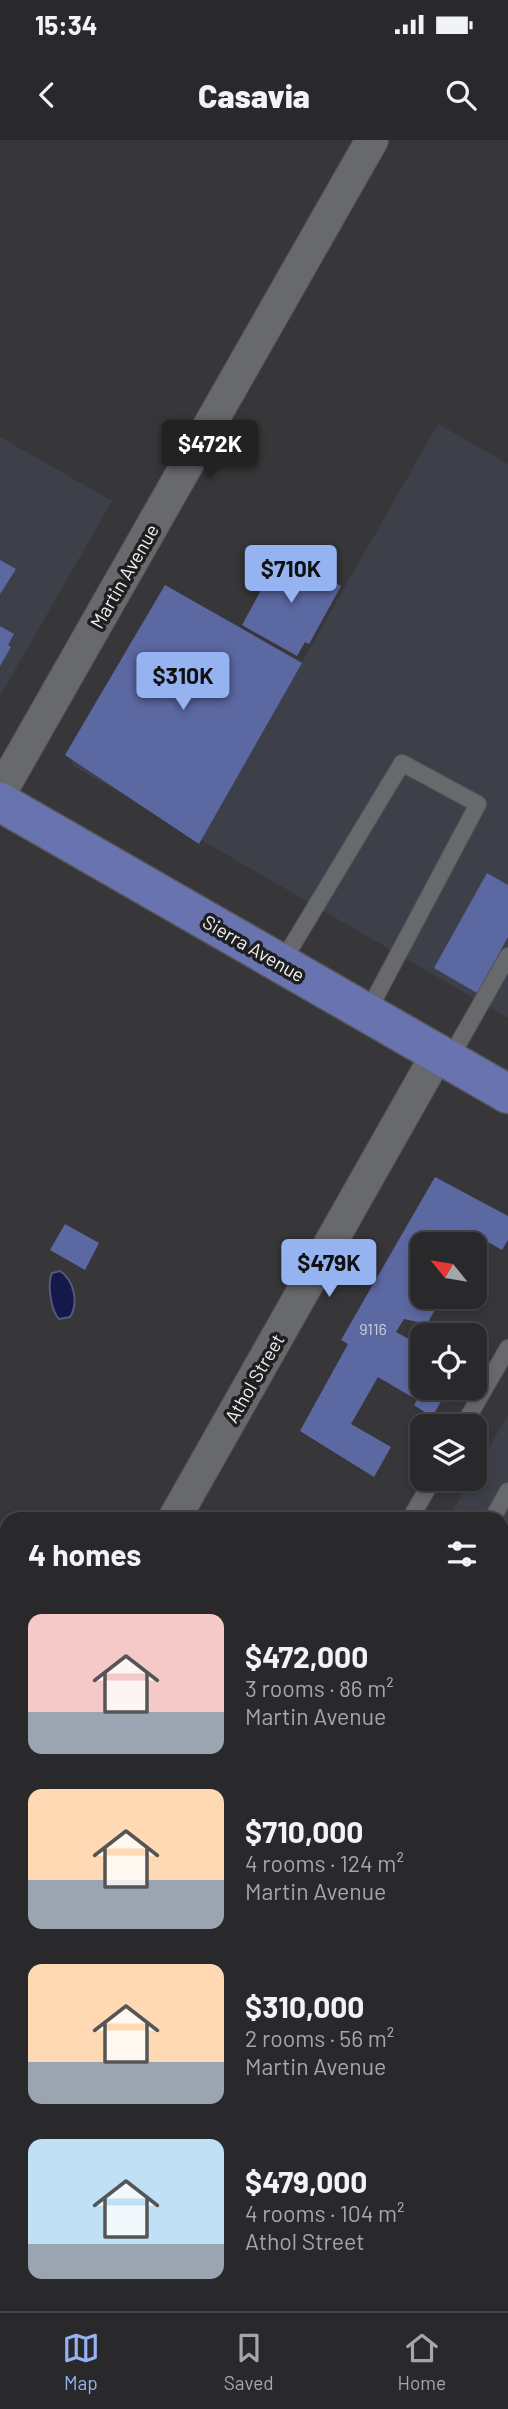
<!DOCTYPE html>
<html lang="en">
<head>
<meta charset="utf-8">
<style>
	body { margin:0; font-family:Barlow,sans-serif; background:#353538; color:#f1f3f6; height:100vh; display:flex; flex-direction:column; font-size:26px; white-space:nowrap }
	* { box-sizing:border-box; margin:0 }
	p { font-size:23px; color:#a5a6a9 }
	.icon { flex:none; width:38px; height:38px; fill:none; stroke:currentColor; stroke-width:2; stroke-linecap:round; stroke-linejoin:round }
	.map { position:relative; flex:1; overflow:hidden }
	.sheet { position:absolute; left:0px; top:1372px; width:509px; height:800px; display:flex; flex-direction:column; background:#29292c; border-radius:21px 21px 0 0; box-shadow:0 4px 10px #0003,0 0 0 2px #454548 }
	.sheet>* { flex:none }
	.needle { width:46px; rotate:300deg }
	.tools { position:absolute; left:410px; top:1092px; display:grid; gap:14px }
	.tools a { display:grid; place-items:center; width:77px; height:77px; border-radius:14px; background:#29292c; box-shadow:0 4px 10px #0003,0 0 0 2px #454548; font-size:35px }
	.price { position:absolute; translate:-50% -60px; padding:0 16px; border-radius:7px; background:#95b2f1; color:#111; font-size:23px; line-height:46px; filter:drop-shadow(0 2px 4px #0008) }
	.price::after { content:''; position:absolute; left:50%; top:42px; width:21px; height:16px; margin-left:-10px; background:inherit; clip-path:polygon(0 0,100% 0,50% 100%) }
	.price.selected { background:#222; color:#fff }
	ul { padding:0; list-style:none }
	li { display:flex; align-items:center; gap:21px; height:175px; padding:0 28px }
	li span { display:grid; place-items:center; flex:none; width:196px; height:140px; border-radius:14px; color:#555 }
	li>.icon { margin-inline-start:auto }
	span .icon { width:84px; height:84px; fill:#fffc; stroke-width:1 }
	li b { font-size:30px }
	h2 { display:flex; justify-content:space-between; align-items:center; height:84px; padding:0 28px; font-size:30px }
	.status { display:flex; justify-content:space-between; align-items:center; height:49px; padding:0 35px; background:#29292c; direction:ltr }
	.status svg { height:19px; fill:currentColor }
	header { display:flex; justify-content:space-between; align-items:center; height:91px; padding:0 28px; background:#29292c; font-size:32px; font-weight:800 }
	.tabs { display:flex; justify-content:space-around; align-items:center; height:98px; border-top:2px solid #454548; background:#29292c; font-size:19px; color:#a5a6a9 }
	.tabs a { display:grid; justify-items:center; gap:4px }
	.tabs .selected { color:#95b2f1 }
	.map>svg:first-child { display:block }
</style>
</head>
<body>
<div class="status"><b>15:34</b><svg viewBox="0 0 49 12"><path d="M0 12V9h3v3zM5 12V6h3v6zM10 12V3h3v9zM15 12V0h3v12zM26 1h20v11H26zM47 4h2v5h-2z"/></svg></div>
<header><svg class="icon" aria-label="back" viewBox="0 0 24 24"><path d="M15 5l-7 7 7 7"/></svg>Casavia<svg class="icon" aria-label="search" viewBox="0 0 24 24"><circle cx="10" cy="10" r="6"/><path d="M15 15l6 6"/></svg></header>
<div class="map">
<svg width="508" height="2171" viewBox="0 0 508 2171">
	<rect width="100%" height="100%" fill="#37373a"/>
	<g fill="#3d4048">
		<polygon points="438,284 508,324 508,878 74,626 67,612 165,445 302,522"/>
		<polygon points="0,297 112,361 0,556"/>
		<polygon points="508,1275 508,1560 502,1556 502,1379 448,1379 471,1339 474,1339 474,1333"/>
	</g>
	<path fill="#14184b" stroke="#56597d" stroke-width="2" d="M60,1131C74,1140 79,1163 70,1177L59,1179C51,1171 47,1144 52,1133Z"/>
	<g fill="#5c68a2">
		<polygon points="282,412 341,446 309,504 305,502 297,516 242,485"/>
		<polygon points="0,420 16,429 0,454"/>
		<polygon points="165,445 302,523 199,704 65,615"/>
		<polygon points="0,486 14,494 8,505 11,507 0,526"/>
		<polygon points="487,733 508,745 508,797 477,853 434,828"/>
		<polygon points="435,1037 508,1076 508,1100 502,1110 477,1096 472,1104 422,1104 422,1157 442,1157 427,1184 404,1179 396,1192 422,1206 422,1248 449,1248 432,1277 414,1265 417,1260 378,1237 351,1284 391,1307 374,1337 300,1291 348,1204 341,1200"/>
		<polygon points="65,1084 99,1103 85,1130 50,1110"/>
		<polygon points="508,1393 508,1519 502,1516 502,1403"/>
	</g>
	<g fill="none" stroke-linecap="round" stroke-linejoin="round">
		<defs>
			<g id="service">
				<polyline points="281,824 402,623 478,664 367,873"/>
				<polyline points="449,920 508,816"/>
				<polyline points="463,1286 508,1208"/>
				<polyline points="410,1379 433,1339"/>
				<polyline points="492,1379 508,1351"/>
				<polyline points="502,1534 508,1538"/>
				<polyline points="502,2129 508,2118"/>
				<polyline points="196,2171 200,2165"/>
			</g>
			<g id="minor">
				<polyline points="0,653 372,0"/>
				<polyline points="174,1379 438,913"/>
				<polyline points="0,1684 7,1672"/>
				<polyline points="0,1856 7,1860"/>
				<polyline points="502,2145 508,2148"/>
			</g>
			<polyline id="primary" points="0,662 508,954"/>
		</defs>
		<use href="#service" stroke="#555657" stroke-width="18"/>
		<use href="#minor" stroke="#555657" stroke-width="34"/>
		<use href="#primary" stroke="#555657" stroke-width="41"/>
		<use href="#service" stroke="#68696c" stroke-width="16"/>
		<use href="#minor" stroke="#68696c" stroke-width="32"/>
		<use href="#primary" stroke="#6973af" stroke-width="38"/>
	</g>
	<g text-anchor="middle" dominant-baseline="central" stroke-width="7" stroke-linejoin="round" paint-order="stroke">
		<g font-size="16" fill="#cbcfde">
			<text x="373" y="1188">9116</text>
		</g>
		<g font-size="19" fill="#f0f1f2" stroke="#1f1f20">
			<text transform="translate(124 436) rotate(-60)">Martin Avenue</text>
			<text transform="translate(254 808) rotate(30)">Sierra Avenue</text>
			<text transform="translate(254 1238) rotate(-60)">Athol Street</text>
		</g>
	</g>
</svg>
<div class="tools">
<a><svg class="needle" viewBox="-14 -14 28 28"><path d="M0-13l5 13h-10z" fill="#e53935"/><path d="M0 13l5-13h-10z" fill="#a5a6a9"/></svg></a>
<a><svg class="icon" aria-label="locate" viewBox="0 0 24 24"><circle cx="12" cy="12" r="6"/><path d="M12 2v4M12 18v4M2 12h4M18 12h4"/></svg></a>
<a><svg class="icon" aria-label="layers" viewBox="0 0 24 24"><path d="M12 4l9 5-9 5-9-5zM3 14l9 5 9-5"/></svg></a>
</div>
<b class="price selected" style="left:210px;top:340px">$472K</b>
<b class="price" style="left:291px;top:465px">$710K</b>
<b class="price" style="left:183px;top:572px">$310K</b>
<b class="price" style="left:329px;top:1159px">$479K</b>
<section class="sheet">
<h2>4 homes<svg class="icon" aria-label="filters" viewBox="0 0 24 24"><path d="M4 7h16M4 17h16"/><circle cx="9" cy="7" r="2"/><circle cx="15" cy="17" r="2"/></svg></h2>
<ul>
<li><span style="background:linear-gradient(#f6c9c9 70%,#9aa5b1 0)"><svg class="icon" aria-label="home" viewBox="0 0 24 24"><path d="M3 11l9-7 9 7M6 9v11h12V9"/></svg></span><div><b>$472,000</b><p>3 rooms · 86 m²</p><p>Martin Avenue</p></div></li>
<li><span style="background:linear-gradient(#ffd9b3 65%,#9aa5b1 0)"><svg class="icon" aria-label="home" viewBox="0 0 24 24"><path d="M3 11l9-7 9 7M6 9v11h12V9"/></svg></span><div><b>$710,000</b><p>4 rooms · 124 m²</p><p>Martin Avenue</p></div></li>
<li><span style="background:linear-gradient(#ffd9b3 70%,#9aa5b1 0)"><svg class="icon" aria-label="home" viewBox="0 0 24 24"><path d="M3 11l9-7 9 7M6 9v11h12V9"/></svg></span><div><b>$310,000</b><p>2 rooms · 56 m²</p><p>Martin Avenue</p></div></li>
<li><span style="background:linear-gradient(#bfe0f5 75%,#9aa5b1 0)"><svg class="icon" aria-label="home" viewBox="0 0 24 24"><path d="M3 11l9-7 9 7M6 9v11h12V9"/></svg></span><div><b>$479,000</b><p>4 rooms · 104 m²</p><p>Athol Street</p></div></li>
</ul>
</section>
</div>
<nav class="tabs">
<a class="selected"><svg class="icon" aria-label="map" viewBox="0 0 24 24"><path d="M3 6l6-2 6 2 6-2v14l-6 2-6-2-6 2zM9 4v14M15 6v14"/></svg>Map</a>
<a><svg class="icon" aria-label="saved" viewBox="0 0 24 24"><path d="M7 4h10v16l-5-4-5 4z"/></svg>Saved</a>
<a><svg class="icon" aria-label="home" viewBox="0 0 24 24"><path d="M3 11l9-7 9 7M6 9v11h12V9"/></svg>Home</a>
</nav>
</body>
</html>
